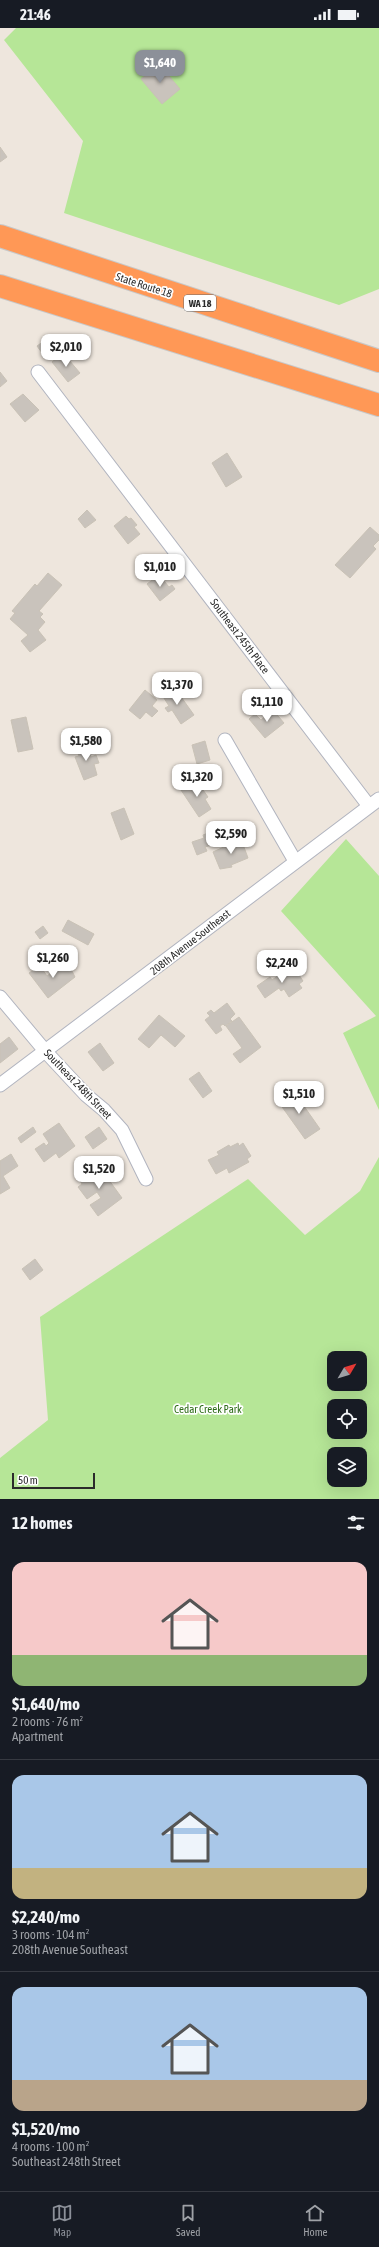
<!DOCTYPE html>
<html lang="en">
<head>
<meta charset="utf-8">
<style>
	body { margin:0; font-family:"Asap Condensed",sans-serif; background:#20242c; color:#f1f3f6; height:100vh; display:flex; flex-direction:column; font-size:15px; white-space:nowrap }
	* { box-sizing:border-box; margin:0 }
	p { font-size:13px; color:#9ea1a6 }
	.icon { flex:none; width:22px; height:22px; fill:none; stroke:currentColor; stroke-width:2; stroke-linecap:round; stroke-linejoin:round }
	.map { position:relative; height:1471px; overflow:hidden }
	.drawer { display:flex; flex-direction:column; background:#171b24; flex:1 }
	.drawer>* { flex:none }
	.needle { width:26px; rotate:52deg }
	.tools { position:absolute; left:327px; top:1323px; display:grid; gap:8px }
	.tools a { display:grid; place-items:center; width:40px; height:40px; border-radius:8px; background:#171b24; box-shadow:0 4px 16px #0002; font-size:20px }
	.scale { position:absolute; left:12px; bottom:10px; width:83px; box-sizing:border-box; padding-left:4px; border:2px solid #2b2b2b; border-top:0; font-size:11px; line-height:14px; white-space:nowrap; color:#2b2b2b; -webkit-text-stroke:3px #fff; paint-order:stroke }
	.price { position:absolute; translate:-50% -34px; padding:0 9px; border-radius:8px; background:#fff; color:#222; font-size:13px; line-height:26px; filter:drop-shadow(0 1px 2px #0008) }
	.price::after { content:''; position:absolute; left:50%; top:24px; width:12px; height:9px; margin-left:-6px; background:inherit; clip-path:polygon(0 0,100% 0,50% 100%) }
	.price.selected { background:#8c9099; color:#fff }
	ul { padding:0; list-style:none }
	li { display:grid; align-content:center; gap:8px; height:212px; padding:0 12px }
	li+li { border-top:1px solid #363941 }
	li span { display:grid; place-items:center; height:124px; border-radius:12px; color:#555 }
	li>.icon { margin-inline-start:auto }
	span .icon { width:72px; height:72px; fill:#fffc; stroke-width:1 }
	li b { font-size:17px }
	h2 { display:flex; justify-content:space-between; align-items:center; height:48px; padding:0 12px; font-size:17px }
	.status { display:flex; justify-content:space-between; align-items:center; height:28px; padding:0 20px; background:#171b24; direction:ltr }
	.status svg { height:11px; fill:currentColor }
	.tab-bar { display:flex; justify-content:space-around; align-items:center; height:56px; border-top:1px solid #363941; background:#171b24; font-size:11px; color:#9ea1a6 }
	.tab-bar a { display:grid; justify-items:center; gap:2px }
	.tab-bar .selected { color:#8c9099 }
	.map>svg:first-child { display:block }
</style>
</head>
<body>
<div class="status"><b>21:46</b><svg viewBox="0 0 49 12"><path d="M0 12V9h3v3zM5 12V6h3v6zM10 12V3h3v9zM15 12V0h3v12zM26 1h20v11H26zM47 4h2v5h-2z"/></svg></div>
<div class="map">
<svg width="379" height="1471" viewBox="0 0 379 1471">
	<rect width="100%" height="100%" fill="#eee6dd"/>
	<g fill="#b6e697" fill-rule="evenodd">
		<polygon points="16,0 379,0 379,261 339,277 64,185 83,113 4,12"/>
		<polygon points="346,811 379,848 379,1082 343,1005 376,988 281,883"/>
		<path d="M379,1129V1471H0V1430L48,1392L40,1289L248,1151L305,1207L360,1163ZM334,1330H360V1356H334ZM334,1378H360V1404H334ZM334,1426H360V1452H334Z"/>
	</g>
	<g fill="#c9c3bc" stroke="#c9c2b6">
		<polygon points="159,36 180,61 162,76 141,51"/>
		<polygon points="0,119 7,129 0,134"/>
		<polygon points="51,308 59,318 45,329 37,318"/>
		<polygon points="63,325 80,345 68,354 52,334"/>
		<polygon points="0,344 7,353 0,359"/>
		<polygon points="23,366 39,382 25,394 10,376"/>
		<polygon points="227,425 242,449 226,459 212,435"/>
		<polygon points="87,482 96,492 85,500 78,491"/>
		<polygon points="126,488 129,491 131,490 137,497 134,499 140,506 128,516 114,498"/>
		<polygon points="370,499 379,507 379,512 373,518 376,521 350,550 335,537"/>
		<polygon points="48,545 62,557 39,583 43,586 40,589 45,594 38,602 46,612 30,624 21,613 28,607 10,591 15,585 12,583 35,556 37,558"/>
		<polygon points="159,547 169,559 172,557 175,561 160,573 147,556"/>
		<polygon points="174,659 194,687 181,696 172,682 168,684 165,680 169,678 162,667"/>
		<polygon points="145,662 157,672 152,678 158,683 152,689 146,684 140,691 129,682"/>
		<polygon points="273,682 284,695 265,710 249,691 255,686 261,692"/>
		<polygon points="26,689 33,721 18,724 11,692"/>
		<polygon points="205,713 210,732 197,736 192,717"/>
		<polygon points="85,714 91,729 96,727 99,735 94,736 97,747 84,752 75,729 79,728 75,718"/>
		<polygon points="196,752 208,769 205,771 211,781 199,789 181,762"/>
		<polygon points="124,780 134,806 121,812 111,785"/>
		<polygon points="211,804 215,816 205,819 207,823 197,827 192,814 204,810 203,807"/>
		<polygon points="241,811 248,830 231,837 232,839 220,841 213,824"/>
		<polygon points="68,892 94,906 88,917 62,903"/>
		<polygon points="43,898 48,905 40,911 35,904"/>
		<polygon points="65,935 69,940 70,939 75,949 48,970 29,945 40,938 47,948"/>
		<polygon points="289,940 291,944 295,941 303,953 299,956 302,960 289,969 284,961 281,963 279,960 265,970 257,958 270,949 272,952"/>
		<polygon points="227,975 235,986 230,991 232,993 225,998 223,996 220,998 222,1002 216,1006 205,992 210,988 207,985 211,982 214,985"/>
		<polygon points="159,987 185,1008 175,1019 161,1007 149,1020 138,1011"/>
		<polygon points="239,989 261,1019 240,1035 233,1026 242,1020 226,998"/>
		<polygon points="9,1009 18,1021 0,1035 0,1016"/>
		<polygon points="100,1015 114,1035 103,1043 88,1024"/>
		<polygon points="199,1044 212,1063 203,1070 189,1051"/>
		<polygon points="292,1061 320,1101 305,1111 280,1076 286,1072 282,1067"/>
		<polygon points="59,1095 75,1118 59,1130 56,1125 44,1134 35,1121 44,1115 46,1118 49,1115 43,1106"/>
		<polygon points="33,1099 36,1104 21,1115 18,1110"/>
		<polygon points="99,1099 107,1111 93,1121 85,1109"/>
		<polygon points="238,1115 239,1118 243,1115 251,1128 247,1131 249,1134 229,1145 227,1140 216,1146 208,1132 219,1127 217,1124 229,1117 230,1119"/>
		<polygon points="11,1126 18,1138 3,1148 10,1160 0,1166 0,1133"/>
		<polygon points="98,1137 122,1170 98,1188 90,1177 101,1170 97,1164 87,1171 78,1159 82,1156 79,1151"/>
		<polygon points="35,1231 43,1242 30,1252 22,1241"/>
	</g>
	<g fill="none" stroke-linecap="round" stroke-linejoin="round">
		<defs>
			<g id="street">
				<polyline points="38,344 369,778"/>
				<polyline points="225,712 295,833"/>
				<polyline points="0,969 46,1024 86,1067 104,1082 122,1102 146,1151"/>
				<polyline points="0,1057 379,771"/>
			</g>
			<g id="highway">
				<polyline points="0,208 379,333"/>
				<polyline points="0,258 379,377"/>
			</g>
		</defs>
		<use href="#street" stroke="#b1b4bf" stroke-width="15"/>
		<use href="#highway" stroke="#c8c8c8" stroke-width="24"/>
		<use href="#street" stroke="#fff" stroke-width="13"/>
		<use href="#highway" stroke="#ff9856" stroke-width="22"/>
	</g>
	<g text-anchor="middle" dominant-baseline="central" stroke-width="3.5" stroke-linejoin="round" paint-order="stroke">
		<rect fill="#fff" stroke="#6b6b6b" stroke-width="1" x="184" y="267" width="32" height="16" rx="3"/>
		<g font-size="10" font-weight="bold" fill="#2b2b2b">
			<text x="200" y="275">WA 18</text>
		</g>
		<g font-size="11" fill="#2b2b2b" stroke="#fff">
			<text transform="translate(144 257) rotate(18)">State Route 18</text>
			<text transform="translate(240 608) rotate(53)">Southeast 245th Place</text>
			<text transform="translate(190 914) rotate(-38)">208th Avenue Southeast</text>
			<text transform="translate(78 1056) rotate(46)">Southeast 248th Street</text>
		</g>
		<g font-size="11" fill="#2d6c17" stroke="#fff">
			<text x="208" y="1381">Cedar Creek Park</text>
		</g>
	</g>
</svg>
<div class="tools">
<a><svg class="needle" viewBox="-14 -14 28 28"><path d="M0-13l5 13h-10z" fill="#e53935"/><path d="M0 13l5-13h-10z" fill="#9ea1a6"/></svg></a>
<a><svg class="icon" aria-label="locate" viewBox="0 0 24 24"><circle cx="12" cy="12" r="6"/><path d="M12 2v4M12 18v4M2 12h4M18 12h4"/></svg></a>
<a><svg class="icon" aria-label="layers" viewBox="0 0 24 24"><path d="M12 4l9 5-9 5-9-5zM3 14l9 5 9-5"/></svg></a>
</div>
<div class="scale">50 m</div>
<b class="price selected" style="left:160px;top:56px">$1,640</b>
<b class="price" style="left:66px;top:340px">$2,010</b>
<b class="price" style="left:160px;top:560px">$1,010</b>
<b class="price" style="left:177px;top:678px">$1,370</b>
<b class="price" style="left:267px;top:695px">$1,110</b>
<b class="price" style="left:86px;top:734px">$1,580</b>
<b class="price" style="left:197px;top:770px">$1,320</b>
<b class="price" style="left:231px;top:827px">$2,590</b>
<b class="price" style="left:53px;top:951px">$1,260</b>
<b class="price" style="left:282px;top:956px">$2,240</b>
<b class="price" style="left:299px;top:1087px">$1,510</b>
<b class="price" style="left:99px;top:1162px">$1,520</b>
</div>
<section class="drawer">
<h2>12 homes<svg class="icon" aria-label="filters" viewBox="0 0 24 24"><path d="M4 7h16M4 17h16"/><circle cx="9" cy="7" r="2"/><circle cx="15" cy="17" r="2"/></svg></h2>
<ul>
<li><span style="background:linear-gradient(#f6c9c9 75%,#8fb573 0)"><svg class="icon" aria-label="home" viewBox="0 0 24 24"><path d="M3 11l9-7 9 7M6 9v11h12V9"/></svg></span><div><b>$1,640/mo</b><p>2 rooms · 76 m²</p><p>Apartment</p></div></li>
<li><span style="background:linear-gradient(#a9c7e8 75%,#c2b280 0)"><svg class="icon" aria-label="home" viewBox="0 0 24 24"><path d="M3 11l9-7 9 7M6 9v11h12V9"/></svg></span><div><b>$2,240/mo</b><p>3 rooms · 104 m²</p><p>208th Avenue Southeast</p></div></li>
<li><span style="background:linear-gradient(#a9c7e8 75%,#b9a48a 0)"><svg class="icon" aria-label="home" viewBox="0 0 24 24"><path d="M3 11l9-7 9 7M6 9v11h12V9"/></svg></span><div><b>$1,520/mo</b><p>4 rooms · 100 m²</p><p>Southeast 248th Street</p></div></li>
</ul>
</section>
<nav class="tab-bar">
<a class="selected"><svg class="icon" aria-label="map" viewBox="0 0 24 24"><path d="M3 6l6-2 6 2 6-2v14l-6 2-6-2-6 2zM9 4v14M15 6v14"/></svg>Map</a>
<a><svg class="icon" aria-label="saved" viewBox="0 0 24 24"><path d="M7 4h10v16l-5-4-5 4z"/></svg>Saved</a>
<a><svg class="icon" aria-label="home" viewBox="0 0 24 24"><path d="M3 11l9-7 9 7M6 9v11h12V9"/></svg>Home</a>
</nav>
</body>
</html>
